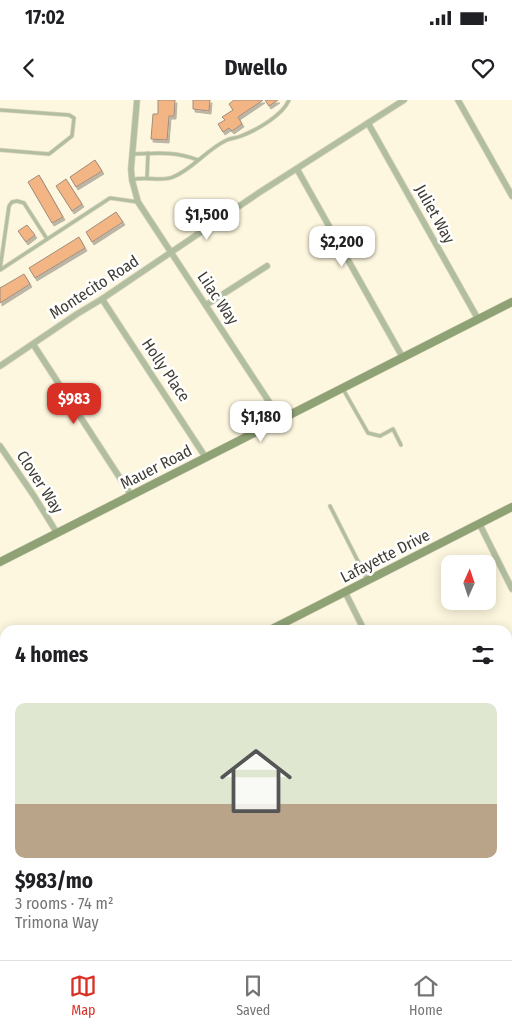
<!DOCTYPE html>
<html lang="en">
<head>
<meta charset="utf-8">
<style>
	body { margin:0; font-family:"Fira Sans Condensed",sans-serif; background:#f2f2f2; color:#202124; height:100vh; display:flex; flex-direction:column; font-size:19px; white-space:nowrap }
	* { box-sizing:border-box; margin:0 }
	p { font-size:16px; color:#757577 }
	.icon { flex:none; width:28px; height:28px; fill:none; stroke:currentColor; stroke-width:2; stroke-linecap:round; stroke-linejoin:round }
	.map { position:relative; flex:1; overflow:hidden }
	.sheet { position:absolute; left:0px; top:525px; width:512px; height:335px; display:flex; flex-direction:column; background:#fff; border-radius:15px 15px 0 0; box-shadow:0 2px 12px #0003 }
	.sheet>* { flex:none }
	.needle { width:32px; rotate:3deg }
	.controls { position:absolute; left:441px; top:455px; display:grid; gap:10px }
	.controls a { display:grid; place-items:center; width:55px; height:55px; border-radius:10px; background:#fff; box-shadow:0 2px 12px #0003; font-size:25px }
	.price { position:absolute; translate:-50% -42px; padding:0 11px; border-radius:10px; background:#fff; color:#222; font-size:16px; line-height:32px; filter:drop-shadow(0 1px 2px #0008) }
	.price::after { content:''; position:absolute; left:50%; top:30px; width:15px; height:11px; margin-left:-8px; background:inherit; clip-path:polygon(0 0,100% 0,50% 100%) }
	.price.current { background:#d93025; color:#fff }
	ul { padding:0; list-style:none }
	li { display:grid; align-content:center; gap:10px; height:265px; padding:0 15px }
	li+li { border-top:1px solid #e0e0e0 }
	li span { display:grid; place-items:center; height:155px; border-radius:10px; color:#555 }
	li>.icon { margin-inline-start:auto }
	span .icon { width:90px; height:90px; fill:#fffc; stroke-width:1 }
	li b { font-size:21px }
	h2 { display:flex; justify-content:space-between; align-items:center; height:60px; padding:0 15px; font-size:21px }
	.status { display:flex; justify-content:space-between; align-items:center; height:35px; padding:0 25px; background:#fff; direction:ltr }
	.status svg { height:14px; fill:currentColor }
	header { display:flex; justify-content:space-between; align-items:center; height:65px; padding:0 15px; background:#fff; font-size:22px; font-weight:700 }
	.tab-bar { display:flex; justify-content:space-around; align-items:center; height:70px; border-top:1px solid #e0e0e0; background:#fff; font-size:14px; color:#757577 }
	.tab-bar a { display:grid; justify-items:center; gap:2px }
	.tab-bar .current { color:#d93025 }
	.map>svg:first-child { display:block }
</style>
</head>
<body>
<div class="status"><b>17:02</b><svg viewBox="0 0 49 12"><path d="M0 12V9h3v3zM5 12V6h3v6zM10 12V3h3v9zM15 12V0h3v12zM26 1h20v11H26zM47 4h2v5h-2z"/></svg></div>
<header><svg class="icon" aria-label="back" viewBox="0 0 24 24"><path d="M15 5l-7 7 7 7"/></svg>Dwello<svg class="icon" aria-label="heart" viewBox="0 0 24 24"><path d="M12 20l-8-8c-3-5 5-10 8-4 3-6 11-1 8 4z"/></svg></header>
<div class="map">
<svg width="512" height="860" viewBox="0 0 512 860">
	<defs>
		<filter id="shadow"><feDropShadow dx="2" dy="3" stdDeviation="0" flood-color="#0004"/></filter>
	</defs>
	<rect width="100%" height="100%" fill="#fef7df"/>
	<polygon fill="#f4ebcc" points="300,855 418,855 411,860 308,860"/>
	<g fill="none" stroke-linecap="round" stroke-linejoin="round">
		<polyline stroke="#83d3ab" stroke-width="2" points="0,567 5,570"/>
	</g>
	<g fill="#f4b584" stroke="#a08c7e" filter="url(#shadow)">
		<polygon points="158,0 175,0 174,16 169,16 167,40 151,39 153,14 158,14"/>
		<polygon points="193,0 210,0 209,11 193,9"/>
		<polygon points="234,0 263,0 238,17 242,24 232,31 229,28 223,32 218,24 225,20 222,17 233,10 229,4"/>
		<polygon points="265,0 278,0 269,6"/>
		<polygon points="95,60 102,71 76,87 70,77"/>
		<polygon points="39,75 63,117 52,123 28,82"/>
		<polygon points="66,79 82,104 72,111 56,86"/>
		<polygon points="116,112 123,122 92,142 86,132"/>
		<polygon points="27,125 35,135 26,142 18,131"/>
		<polygon points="79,137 85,148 35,178 29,168"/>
		<polygon points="24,174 30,184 0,203 0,188"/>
		<polygon points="0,590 5,593 5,620 0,617"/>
		<polygon points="180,855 207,855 212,860 176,860"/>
		<polygon points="349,855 358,855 365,860 345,860"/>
	</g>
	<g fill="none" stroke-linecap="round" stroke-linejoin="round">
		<defs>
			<g id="lane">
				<polyline points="0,10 69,15 74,18 72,36 49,54 0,50"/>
				<path d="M132,54C155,53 176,51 198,60"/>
				<polyline points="147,78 148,53"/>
				<path d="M132,80C145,76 162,82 173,77C193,69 207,49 227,40C231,38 237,38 241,36C257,30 283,15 289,0"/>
				<polyline points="0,169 9,106 12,102 17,101 24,103 47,139"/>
				<polyline points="0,170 110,98 138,102"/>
				<polyline points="343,289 368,333 380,336 393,329 401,345"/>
				<polyline points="330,406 367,479"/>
				<polyline points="508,848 512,848"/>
				<polyline points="508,853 512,855"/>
				<polyline points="362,855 369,860"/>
				<polyline points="9,860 13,855"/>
				<polyline points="72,860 76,855"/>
				<polyline points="325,860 333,855"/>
				<polyline points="342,860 345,855"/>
				<polyline points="391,860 399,855"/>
				<polyline points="490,860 496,855"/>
				<polyline points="494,860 502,855"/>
			</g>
			<g id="street">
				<polyline points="137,0 131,69 132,80 138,102 281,320"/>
				<polyline points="458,0 512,96"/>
				<polyline points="368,23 478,219"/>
				<polyline points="297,69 403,258"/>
				<polyline points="102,199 206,358"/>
				<polyline points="206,205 267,166"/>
				<polyline points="33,244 131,395"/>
				<polyline points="0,266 77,214 102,199 260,92 404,0"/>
				<polyline points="0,346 34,396 57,433"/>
				<polyline points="480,425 512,489"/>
				<polyline points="345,492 364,530"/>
				<polyline points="508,747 512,746"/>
				<polyline points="508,808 512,815"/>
			</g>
			<g id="secondary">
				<polyline points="0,462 512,202"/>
				<polyline points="270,530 512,407"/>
				<polyline points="0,650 5,654"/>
				<polyline points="0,669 5,673 0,679"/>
				<polyline points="247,855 255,860"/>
				<polyline points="276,855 284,860"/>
			</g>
			<g id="primary">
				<polyline points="508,804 512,800"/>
				<polyline points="508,827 512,823"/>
				<polyline points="437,860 443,855"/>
				<polyline points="466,860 472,855"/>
			</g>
		</defs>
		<use href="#lane" stroke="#d8d2bd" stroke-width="4.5"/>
		<use href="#street" stroke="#d8d2bd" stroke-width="7"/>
		<use href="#secondary" stroke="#d8d2bd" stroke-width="9"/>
		<use href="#primary" stroke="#d8d2bd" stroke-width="10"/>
		<use href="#lane" stroke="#b1bea0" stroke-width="3"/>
		<use href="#street" stroke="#b1bea0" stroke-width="5.5"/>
		<use href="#secondary" stroke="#8ea275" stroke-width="8"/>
		<use href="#primary" stroke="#768d56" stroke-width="9"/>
	</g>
	<g text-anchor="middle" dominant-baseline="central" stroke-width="5" stroke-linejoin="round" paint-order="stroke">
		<g font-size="16" fill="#3f3c33" stroke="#fff">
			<text transform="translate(435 114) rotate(61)">Juliet Way</text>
			<text transform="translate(94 187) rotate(-33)">Montecito Road</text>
			<text transform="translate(218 198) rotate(56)">Lilac Way</text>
			<text transform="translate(166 270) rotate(56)">Holly Place</text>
			<text transform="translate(156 367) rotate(-27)">Mauer Road</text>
			<text transform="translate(40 382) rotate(57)">Clover Way</text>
			<text transform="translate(385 456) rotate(-27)">Lafayette Drive</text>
		</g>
	</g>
</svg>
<div class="controls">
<a><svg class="needle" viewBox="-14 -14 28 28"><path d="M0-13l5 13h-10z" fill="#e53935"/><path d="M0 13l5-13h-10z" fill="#757577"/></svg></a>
</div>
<b class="price" style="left:207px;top:141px">$1,500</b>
<b class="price" style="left:342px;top:168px">$2,200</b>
<b class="price current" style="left:74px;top:325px">$983</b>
<b class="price" style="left:261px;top:343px">$1,180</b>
<section class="sheet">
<h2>4 homes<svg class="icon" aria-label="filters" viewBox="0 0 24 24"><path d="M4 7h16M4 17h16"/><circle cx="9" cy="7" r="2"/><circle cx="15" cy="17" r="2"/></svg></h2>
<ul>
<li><span style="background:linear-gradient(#dfe7d0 65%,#b9a48a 0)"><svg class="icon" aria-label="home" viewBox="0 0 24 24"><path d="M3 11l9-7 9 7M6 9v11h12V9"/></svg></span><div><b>$983/mo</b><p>3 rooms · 74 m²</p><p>Trimona Way</p></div></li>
</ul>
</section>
</div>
<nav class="tab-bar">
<a class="current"><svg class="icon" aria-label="map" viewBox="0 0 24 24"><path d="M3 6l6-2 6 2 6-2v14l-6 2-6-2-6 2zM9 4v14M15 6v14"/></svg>Map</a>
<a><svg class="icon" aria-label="saved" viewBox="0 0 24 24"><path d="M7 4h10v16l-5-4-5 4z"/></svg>Saved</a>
<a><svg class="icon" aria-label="home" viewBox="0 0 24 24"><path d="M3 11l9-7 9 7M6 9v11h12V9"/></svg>Home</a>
</nav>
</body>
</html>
